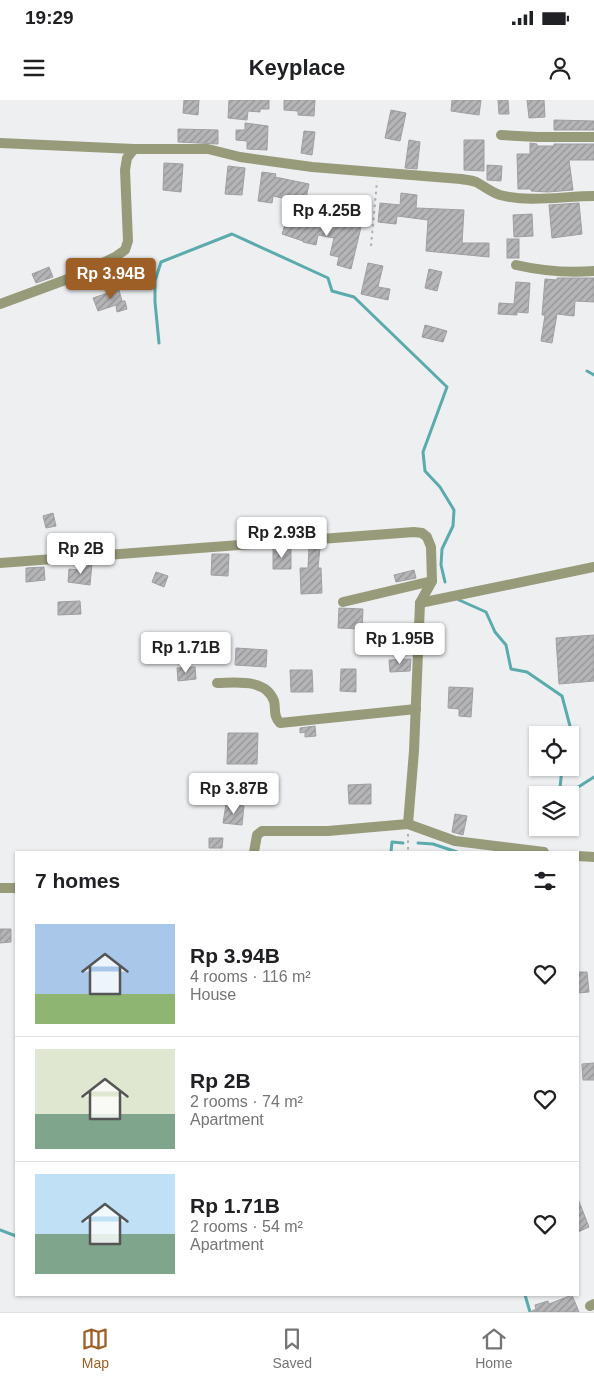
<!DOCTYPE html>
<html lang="en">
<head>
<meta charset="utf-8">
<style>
	body { margin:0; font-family:Arial,sans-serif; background:#f6f6f6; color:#202124; height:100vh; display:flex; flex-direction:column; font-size:19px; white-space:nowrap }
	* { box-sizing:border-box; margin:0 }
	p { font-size:16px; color:#757577 }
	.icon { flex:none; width:28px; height:28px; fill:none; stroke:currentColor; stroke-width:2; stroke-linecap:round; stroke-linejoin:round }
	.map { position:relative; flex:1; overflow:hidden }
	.side { position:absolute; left:15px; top:751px; width:564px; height:445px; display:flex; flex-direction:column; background:#fff; border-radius:0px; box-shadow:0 1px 4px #0004 }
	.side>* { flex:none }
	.fabs { position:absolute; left:529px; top:626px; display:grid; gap:10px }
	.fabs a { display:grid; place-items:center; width:50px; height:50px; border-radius:0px; background:#fff; box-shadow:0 1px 4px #0004; font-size:25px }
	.price { position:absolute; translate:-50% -42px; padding:0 11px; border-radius:5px; background:#fff; color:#222; font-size:16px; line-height:32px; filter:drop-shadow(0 1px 2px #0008) }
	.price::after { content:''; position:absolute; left:50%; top:30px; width:15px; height:11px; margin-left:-8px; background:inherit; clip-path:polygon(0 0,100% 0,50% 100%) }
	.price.selected { background:#9e5f27; color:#fff }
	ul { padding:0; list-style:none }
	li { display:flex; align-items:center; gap:15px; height:125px; padding:0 20px }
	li+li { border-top:1px solid #e0e0e0 }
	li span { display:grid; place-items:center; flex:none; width:140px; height:100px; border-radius:0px; color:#555 }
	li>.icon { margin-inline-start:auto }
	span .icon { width:60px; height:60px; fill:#fffc; stroke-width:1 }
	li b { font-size:21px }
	h2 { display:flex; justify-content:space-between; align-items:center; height:60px; padding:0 20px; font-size:21px }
	.status { display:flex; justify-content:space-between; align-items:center; height:35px; padding:0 25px; background:#fff; direction:ltr }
	.status svg { height:14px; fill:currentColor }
	header { display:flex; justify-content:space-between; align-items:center; height:65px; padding:0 20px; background:#fff; font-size:22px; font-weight:600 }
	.tabs { display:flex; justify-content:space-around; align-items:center; height:70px; border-top:1px solid #e0e0e0; background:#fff; font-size:14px; color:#757577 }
	.tabs a { display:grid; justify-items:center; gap:2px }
	.tabs .selected { color:#9e5f27 }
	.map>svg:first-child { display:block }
</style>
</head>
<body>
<div class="status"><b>19:29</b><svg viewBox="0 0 49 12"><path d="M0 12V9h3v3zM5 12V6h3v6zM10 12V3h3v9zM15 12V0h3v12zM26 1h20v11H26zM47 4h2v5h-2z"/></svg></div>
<header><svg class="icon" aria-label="menu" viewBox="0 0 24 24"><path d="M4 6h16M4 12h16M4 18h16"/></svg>Keyplace<svg class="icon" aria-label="person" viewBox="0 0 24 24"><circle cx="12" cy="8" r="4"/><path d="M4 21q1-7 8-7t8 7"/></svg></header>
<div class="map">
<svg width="594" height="1212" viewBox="0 0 594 1212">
	<defs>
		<pattern id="building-hatch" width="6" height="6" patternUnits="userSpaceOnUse" patternTransform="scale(1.25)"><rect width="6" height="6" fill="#b5b4b7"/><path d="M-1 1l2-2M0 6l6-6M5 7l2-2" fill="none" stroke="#939395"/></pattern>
	</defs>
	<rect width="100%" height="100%" fill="#eeeff1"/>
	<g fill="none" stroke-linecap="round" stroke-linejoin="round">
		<g stroke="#5babac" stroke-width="3">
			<polyline points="159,243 155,202 155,181 161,162 232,134 328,178 332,191 354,197 447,287 423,352 425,371 440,387 454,410 453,426 442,449 441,465 445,482"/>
			<polyline points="587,271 594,275"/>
			<polyline points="456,497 459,500 486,512 495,532 506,545 511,569 527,572 562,596 570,626 570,635"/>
			<polyline points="562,668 560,688 572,691 594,677"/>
			<polyline points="418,743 433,744 457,752"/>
			<polyline points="391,752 392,742 403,743"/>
			<polyline points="0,1130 16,1136"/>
			<polyline points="525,1195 530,1212"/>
		</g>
	</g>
	<g fill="url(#building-hatch)" stroke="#9f9fa1">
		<polygon points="184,0 199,0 198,15 183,13"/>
		<polygon points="229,0 269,0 269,9 260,9 260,12 248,11 247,20 228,18"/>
		<polygon points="284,0 315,0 314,16 298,15 298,11 284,10"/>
		<polygon points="452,0 481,0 479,15 451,11"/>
		<polygon points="498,0 508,0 509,14 499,14"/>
		<polygon points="527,0 544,0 545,17 529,18"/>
		<polygon points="391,10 406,13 400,41 385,38"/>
		<polygon points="554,20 594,21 594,30 554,30"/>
		<polygon points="245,23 268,26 267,50 247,49 247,41 236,40 236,30 245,30"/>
		<polygon points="178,29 218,30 218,44 178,42"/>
		<polygon points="304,31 315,32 312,55 301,53"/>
		<polygon points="409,40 420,42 417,69 405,68"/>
		<polygon points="464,40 484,40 484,71 464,70"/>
		<polygon points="530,43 537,44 537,46 554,46 554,44 594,44 594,60 569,60 573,90 548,92 531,91 531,89 518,89 517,54 530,54"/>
		<polygon points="164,63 183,64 181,92 163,90"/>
		<polygon points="487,65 502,66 501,81 487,80"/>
		<polygon points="228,66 245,68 242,95 225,94"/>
		<polygon points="262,72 276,74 275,77 309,84 305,103 273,96 272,103 258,101"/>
		<polygon points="401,93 417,95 416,108 464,110 462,143 489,143 489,157 426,151 428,120 397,116 396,124 378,122 380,103 400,105"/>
		<polygon points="579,103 582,134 552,138 549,105"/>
		<polygon points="532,114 533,136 514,137 513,115"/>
		<polygon points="309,115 319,117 319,120 339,126 340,123 361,127 351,169 337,165 339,157 330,155 334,138 318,135 316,145 303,142 303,141 282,134 287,119 307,125"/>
		<rect x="507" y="139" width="12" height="19"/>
		<polygon points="368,163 383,166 378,187 390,189 388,200 361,194"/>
		<polygon points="49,167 53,177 36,183 32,174"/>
		<polygon points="429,169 442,172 437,191 425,188"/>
		<polygon points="557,178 594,178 594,202 575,201 574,216 557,214 552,243 541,241 545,215 542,215 545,179 557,180"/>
		<polygon points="516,182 530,183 528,213 517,212 517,215 498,214 499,203 514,204"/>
		<polygon points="117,183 122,201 125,201 127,209 117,212 116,205 98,211 93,198 111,192 109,185"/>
		<polygon points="425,225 447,231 443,242 422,237"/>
		<polygon points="53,413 56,426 46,428 43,416"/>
		<polygon points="309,447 320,447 318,468 321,468 322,493 301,494 300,468 308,468"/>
		<polygon points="291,448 291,469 273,469 273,449"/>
		<polygon points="212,454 229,454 228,476 211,475"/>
		<polygon points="92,463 90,485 68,482 69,469 80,470 81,464"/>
		<polygon points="44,467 45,480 26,482 26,468"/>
		<polygon points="414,470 416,478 396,482 394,475"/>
		<polygon points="156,472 168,476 164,487 152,482"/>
		<polygon points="80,501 81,514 58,515 58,502"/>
		<polygon points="339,508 363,509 362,529 338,528"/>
		<polygon points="594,535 594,581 559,584 556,538"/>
		<polygon points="236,548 267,550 266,567 235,565"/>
		<polygon points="411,559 410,571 390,572 389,560"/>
		<polygon points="195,567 196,579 178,581 177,568"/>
		<polygon points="341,569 356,569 356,592 340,591"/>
		<polygon points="290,570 312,570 313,592 291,592"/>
		<polygon points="449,587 473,588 471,617 459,616 459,609 448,608"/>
		<polygon points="315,626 316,636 305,637 305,632 300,633 300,628"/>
		<polygon points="228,633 258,633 257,664 227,664"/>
		<polygon points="371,684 371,704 349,704 348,685"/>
		<polygon points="226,704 244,706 242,725 223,723"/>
		<polygon points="455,714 467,716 463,735 452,732"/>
		<polygon points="209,738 223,738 222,748 209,748"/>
		<polygon points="0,829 11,829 11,842 0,843"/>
		<polygon points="578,872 587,872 589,892 578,893"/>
		<polygon points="594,963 594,980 583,980 582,964"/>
		<polygon points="578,1099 589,1127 578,1132"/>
		<polygon points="572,1195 579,1212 530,1212 536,1209 535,1205 548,1201 549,1204"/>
	</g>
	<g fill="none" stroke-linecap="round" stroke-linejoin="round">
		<g stroke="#aeaeb0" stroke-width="2" stroke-dasharray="2.5 4" stroke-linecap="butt">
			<polyline points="371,146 377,81"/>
			<polyline points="408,734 408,752"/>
		</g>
		<g stroke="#989b7a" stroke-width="10">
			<polyline points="501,35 537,37 594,37"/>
			<polyline points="0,43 134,49"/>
			<path d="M516,165C542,171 567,173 594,171"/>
			<path d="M0,204L76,176L115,157L125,150L128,141L125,70L127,58L134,49H208L240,57L312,67L461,79C466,80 471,80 476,82C484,86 491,92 500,95C530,103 564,96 594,96"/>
			<polyline points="0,463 414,432 422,433 427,437 431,447 432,481 420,503 414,651 408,724"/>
			<polyline points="343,502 432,481"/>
			<polyline points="420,503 594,467"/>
			<path d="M217,583C235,583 266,578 274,601C276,609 273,616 280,623L416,609"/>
			<polyline points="254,752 257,735 262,731 328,731 408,724 455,741 544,752"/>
			<polyline points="578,756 594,757"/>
			<polyline points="0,788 16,788"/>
			<polyline points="590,1206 594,1204"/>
		</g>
	</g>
</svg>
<div class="fabs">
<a><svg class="icon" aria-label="locate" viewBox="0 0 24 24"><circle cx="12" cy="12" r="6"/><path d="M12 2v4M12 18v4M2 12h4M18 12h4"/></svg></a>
<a><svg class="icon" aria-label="layers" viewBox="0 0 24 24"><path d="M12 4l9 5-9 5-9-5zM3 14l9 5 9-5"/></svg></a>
</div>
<b class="price" style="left:327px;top:137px">Rp 4.25B</b>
<b class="price selected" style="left:111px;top:200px">Rp 3.94B</b>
<b class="price" style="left:282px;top:459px">Rp 2.93B</b>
<b class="price" style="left:81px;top:475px">Rp 2B</b>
<b class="price" style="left:400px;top:565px">Rp 1.95B</b>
<b class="price" style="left:186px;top:574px">Rp 1.71B</b>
<b class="price" style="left:234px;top:715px">Rp 3.87B</b>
<section class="side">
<h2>7 homes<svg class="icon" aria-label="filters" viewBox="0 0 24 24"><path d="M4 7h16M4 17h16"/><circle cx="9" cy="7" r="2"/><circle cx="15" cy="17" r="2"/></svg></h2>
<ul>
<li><span style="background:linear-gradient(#a9c7e8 70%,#8fb573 0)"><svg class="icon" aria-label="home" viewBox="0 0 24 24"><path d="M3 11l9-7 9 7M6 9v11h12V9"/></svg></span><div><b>Rp 3.94B</b><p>4 rooms · 116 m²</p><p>House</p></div><svg class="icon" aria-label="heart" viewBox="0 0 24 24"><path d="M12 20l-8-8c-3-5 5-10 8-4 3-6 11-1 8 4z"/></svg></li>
<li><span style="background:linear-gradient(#dfe7d0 65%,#7fa58c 0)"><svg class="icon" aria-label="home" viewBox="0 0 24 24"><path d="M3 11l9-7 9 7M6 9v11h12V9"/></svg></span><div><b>Rp 2B</b><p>2 rooms · 74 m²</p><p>Apartment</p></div><svg class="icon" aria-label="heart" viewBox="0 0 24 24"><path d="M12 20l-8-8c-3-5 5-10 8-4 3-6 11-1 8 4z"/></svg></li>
<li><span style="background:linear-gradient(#bfe0f5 60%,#7fa58c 0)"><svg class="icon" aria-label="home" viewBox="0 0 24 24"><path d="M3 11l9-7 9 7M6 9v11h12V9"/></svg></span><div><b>Rp 1.71B</b><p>2 rooms · 54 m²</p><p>Apartment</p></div><svg class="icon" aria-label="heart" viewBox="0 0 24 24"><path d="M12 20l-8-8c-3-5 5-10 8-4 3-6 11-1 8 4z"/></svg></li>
</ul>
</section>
</div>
<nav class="tabs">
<a class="selected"><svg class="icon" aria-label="map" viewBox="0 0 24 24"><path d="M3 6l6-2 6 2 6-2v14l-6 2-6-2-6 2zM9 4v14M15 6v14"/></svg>Map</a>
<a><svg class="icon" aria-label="saved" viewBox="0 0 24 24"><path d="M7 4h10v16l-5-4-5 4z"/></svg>Saved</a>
<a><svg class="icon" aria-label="home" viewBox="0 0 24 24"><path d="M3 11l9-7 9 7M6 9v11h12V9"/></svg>Home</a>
</nav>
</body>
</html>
